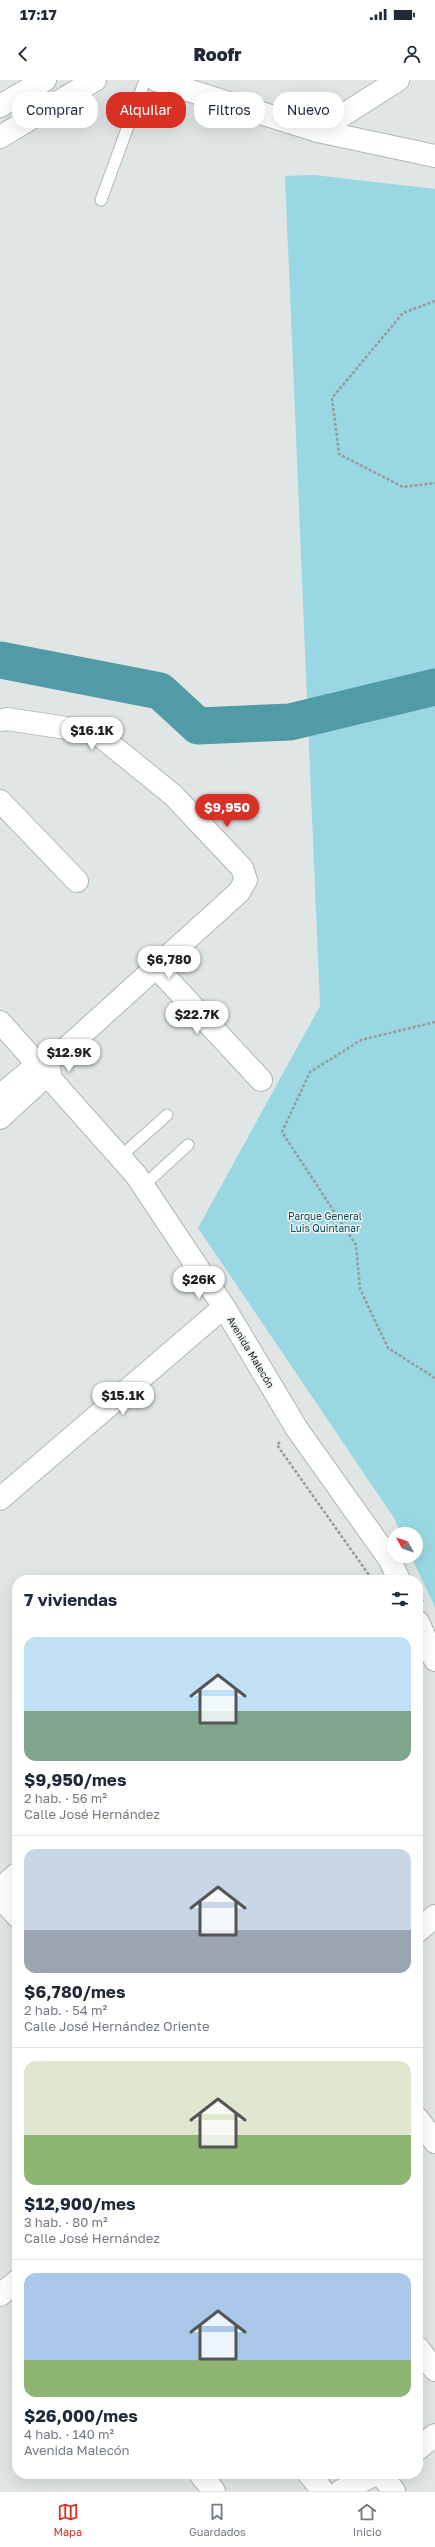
<!DOCTYPE html>
<html lang="es">
<head>
<meta charset="utf-8">
<style>
	body { margin:0; font-family:"Golos Text",sans-serif; background:#f6f6f7; color:#1f2937; height:100vh; display:flex; flex-direction:column; font-size:15px; white-space:nowrap }
	* { box-sizing:border-box; margin:0 }
	p { font-size:13px; color:#747a83 }
	.icon { flex:none; width:22px; height:22px; fill:none; stroke:currentColor; stroke-width:2; stroke-linecap:round; stroke-linejoin:round }
	.map { position:relative; flex:1; overflow:hidden }
	.sheet { position:absolute; left:12px; top:1495px; width:411px; height:904px; display:flex; flex-direction:column; background:#fff; border-radius:16px; box-shadow:0 4px 16px #0002 }
	.sheet>* { flex:none }
	.top-card { position:absolute; left:12px; top:12px; width:411px; height:36px; display:flex; gap:8px }
	.needle { width:26px; rotate:310deg }
	.controls { position:absolute; left:387px; top:1447px; display:grid; gap:8px }
	.controls a { display:grid; place-items:center; width:36px; height:36px; border-radius:50%; background:#fff; box-shadow:0 4px 16px #0002; font-size:20px }
	.price { position:absolute; translate:-50% -34px; padding:0 9px; border-radius:14px; background:#fff; color:#222; font-size:13px; line-height:26px; filter:drop-shadow(0 1px 2px #0008) }
	.price::after { content:''; position:absolute; left:50%; top:24px; width:12px; height:9px; margin-left:-6px; background:inherit; clip-path:polygon(0 0,100% 0,50% 100%) }
	.price.current { background:#d93025; color:#fff }
	ul { padding:0; list-style:none }
	li { display:grid; align-content:center; gap:8px; height:212px; padding:0 12px }
	li+li { border-top:1px solid #e0e1e3 }
	li span { display:grid; place-items:center; height:124px; border-radius:12px; color:#555 }
	li>.icon { margin-inline-start:auto }
	span .icon { width:72px; height:72px; fill:#fffc; stroke-width:1 }
	li b { font-size:17px }
	h2 { display:flex; justify-content:space-between; align-items:center; height:48px; padding:0 12px; font-size:17px }
	.chip { padding:0 14px; border-radius:16px; background:#fff; box-shadow:0 4px 16px #0002; font-size:14px; line-height:36px }
	.chip.current { background:#d93025; color:#fff }
	.status { display:flex; justify-content:space-between; align-items:center; height:28px; padding:0 20px; background:#fff; direction:ltr }
	.status svg { height:11px; fill:currentColor }
	header { display:flex; justify-content:space-between; align-items:center; height:52px; padding:0 12px; background:#fff; font-size:18px; font-weight:800 }
	.dock { display:flex; justify-content:space-around; align-items:center; height:56px; border-top:1px solid #e0e1e3; background:#fff; font-size:11px; color:#747a83 }
	.dock a { display:grid; justify-items:center; gap:2px }
	.dock .current { color:#d93025 }
	.map>svg:first-child { display:block }
</style>
</head>
<body>
<div class="status"><b>17:17</b><svg viewBox="0 0 49 12"><path d="M0 12V9h3v3zM5 12V6h3v6zM10 12V3h3v9zM15 12V0h3v12zM26 1h20v11H26zM47 4h2v5h-2z"/></svg></div>
<header><svg class="icon" aria-label="back" viewBox="0 0 24 24"><path d="M15 5l-7 7 7 7"/></svg>Roofr<svg class="icon" aria-label="person" viewBox="0 0 24 24"><circle cx="12" cy="8" r="4"/><path d="M4 21q1-7 8-7t8 7"/></svg></header>
<div class="map">
<svg width="435" height="2411" viewBox="0 0 435 2411">
	<rect width="100%" height="100%" fill="#e0e5e5"/>
	<polygon fill="#99d8e2" points="314,95 435,109 435,1527 411,1476 416,1476 416,1454 401,1454 394,1438 198,1148 320,926 285,96"/>
	<g fill="none" stroke-linecap="round" stroke-linejoin="round">
		<polyline stroke="#509ba6" stroke-width="37" points="0,580 160,611 198,646 290,642 435,607"/>
		<defs>
			<g id="lane">
				<polyline points="101,120 145,0"/>
				<polyline points="120,1077 167,1035"/>
				<polyline points="143,1106 188,1065"/>
			</g>
			<g id="street">
				<polyline points="318,51 398,0"/>
				<polyline points="0,640 7,639 86,651 99,655 173,715 242,788 246,800 239,812 61,973 38,984 0,1016"/>
				<polyline points="0,721 77,801"/>
				<polyline points="157,888 261,1000"/>
				<polyline points="0,1038 50,992"/>
				<polyline points="0,1419 224,1227"/>
				<polyline points="0,1817 17,1836"/>
				<polyline points="418,1851 435,1836"/>
				<polyline points="418,2039 435,2062"/>
				<polyline points="0,2215 17,2201"/>
				<polyline points="418,2268 435,2290"/>
				<polyline points="418,2369 435,2355"/>
				<polyline points="200,2394 214,2411"/>
				<polyline points="309,2394 323,2411"/>
				<polyline points="380,2394 394,2411"/>
				<polyline points="341,2411 376,2394"/>
			</g>
			<g id="secondary">
				<polyline points="156,0 318,51 435,76"/>
				<polyline points="0,26 45,0"/>
				<polyline points="0,57 95,0"/>
				<polyline points="0,942 136,1095 224,1227 297,1349 390,1480 399,1500"/>
				<polyline points="418,1542 435,1580"/>
				<polyline points="0,1809 17,1794"/>
			</g>
		</defs>
		<use href="#lane" stroke="#b0b5b5" stroke-width="13"/>
		<use href="#street" stroke="#b0b5b5" stroke-width="24"/>
		<use href="#secondary" stroke="#b0b5b5" stroke-width="24"/>
		<g stroke="#979b9b" stroke-width="2.5" stroke-dasharray="3 2" stroke-linecap="butt">
			<polyline points="435,221 403,233 332,318 339,374 403,407 435,403"/>
			<polyline points="435,942 361,960 310,992 282,1052 356,1165 360,1209 388,1268 435,1298"/>
			<polyline points="280,1362 277,1365 369,1495 363,1500"/>
			<polyline points="418,1511 423,1521"/>
		</g>
		<use href="#lane" stroke="#fff" stroke-width="11"/>
		<use href="#street" stroke="#fff" stroke-width="22"/>
		<use href="#secondary" stroke="#fff" stroke-width="22"/>
	</g>
	<g text-anchor="middle" dominant-baseline="central" stroke-width="3" stroke-linejoin="round" paint-order="stroke">
		<g font-size="10" fill="#094e57" stroke="#edf2f3">
			<text x="325" y="1136">Parque General<tspan x="325" dy="12">Luis Quintanar</tspan></text>
		</g>
		<g font-size="10" fill="#1d1f1f" stroke="#edf2f3">
			<text transform="translate(251 1272) rotate(59)">Avenida Malecón</text>
		</g>
	</g>
</svg>
<div class="controls">
<a><svg class="needle" viewBox="-14 -14 28 28"><path d="M0-13l5 13h-10z" fill="#e53935"/><path d="M0 13l5-13h-10z" fill="#747a83"/></svg></a>
</div>
<b class="price" style="left:92px;top:671px">$16.1K</b>
<b class="price current" style="left:227px;top:748px">$9,950</b>
<b class="price" style="left:169px;top:900px">$6,780</b>
<b class="price" style="left:197px;top:955px">$22.7K</b>
<b class="price" style="left:69px;top:993px">$12.9K</b>
<b class="price" style="left:199px;top:1220px">$26K</b>
<b class="price" style="left:123px;top:1336px">$15.1K</b>
<div class="top-card">
<a class="chip">Comprar</a>
<a class="chip current">Alquilar</a>
<a class="chip">Filtros</a>
<a class="chip">Nuevo</a>
</div>
<section class="sheet">
<h2>7 viviendas<svg class="icon" aria-label="filters" viewBox="0 0 24 24"><path d="M4 7h16M4 17h16"/><circle cx="9" cy="7" r="2"/><circle cx="15" cy="17" r="2"/></svg></h2>
<ul>
<li><span style="background:linear-gradient(#bfe0f5 60%,#7fa58c 0)"><svg class="icon" aria-label="home" viewBox="0 0 24 24"><path d="M3 11l9-7 9 7M6 9v11h12V9"/></svg></span><div><b>$9,950/mes</b><p>2 hab. · 56 m²</p><p>Calle José Hernández</p></div></li>
<li><span style="background:linear-gradient(#c9d6e8 65%,#9aa5b1 0)"><svg class="icon" aria-label="home" viewBox="0 0 24 24"><path d="M3 11l9-7 9 7M6 9v11h12V9"/></svg></span><div><b>$6,780/mes</b><p>2 hab. · 54 m²</p><p>Calle José Hernández Oriente</p></div></li>
<li><span style="background:linear-gradient(#dfe7d0 60%,#8fb573 0)"><svg class="icon" aria-label="home" viewBox="0 0 24 24"><path d="M3 11l9-7 9 7M6 9v11h12V9"/></svg></span><div><b>$12,900/mes</b><p>3 hab. · 80 m²</p><p>Calle José Hernández</p></div></li>
<li><span style="background:linear-gradient(#a9c7e8 70%,#8fb573 0)"><svg class="icon" aria-label="home" viewBox="0 0 24 24"><path d="M3 11l9-7 9 7M6 9v11h12V9"/></svg></span><div><b>$26,000/mes</b><p>4 hab. · 140 m²</p><p>Avenida Malecón</p></div></li>
</ul>
</section>
</div>
<nav class="dock">
<a class="current"><svg class="icon" aria-label="map" viewBox="0 0 24 24"><path d="M3 6l6-2 6 2 6-2v14l-6 2-6-2-6 2zM9 4v14M15 6v14"/></svg>Mapa</a>
<a><svg class="icon" aria-label="saved" viewBox="0 0 24 24"><path d="M7 4h10v16l-5-4-5 4z"/></svg>Guardados</a>
<a><svg class="icon" aria-label="home" viewBox="0 0 24 24"><path d="M3 11l9-7 9 7M6 9v11h12V9"/></svg>Inicio</a>
</nav>
</body>
</html>
